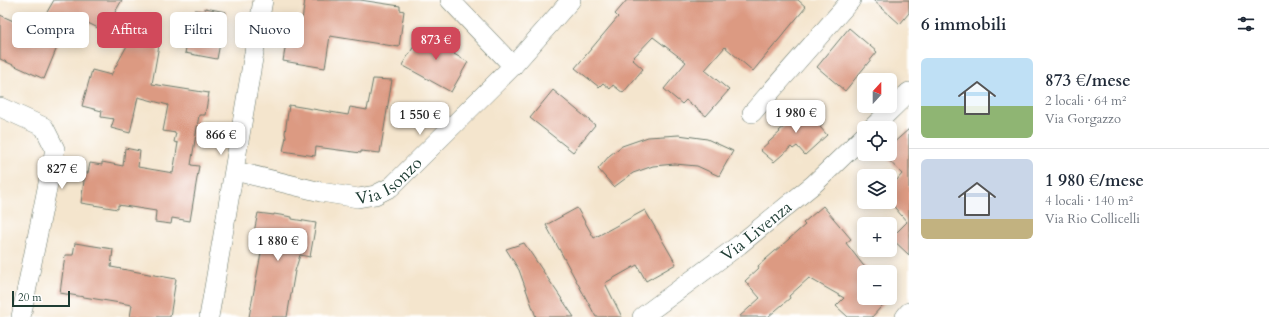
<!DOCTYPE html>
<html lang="it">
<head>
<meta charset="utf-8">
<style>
	body { margin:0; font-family:Cardo,serif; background:#f6f6f7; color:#1f2937; height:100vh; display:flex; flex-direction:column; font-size:15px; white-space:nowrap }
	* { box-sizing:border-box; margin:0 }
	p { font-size:13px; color:#747a83 }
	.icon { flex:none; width:22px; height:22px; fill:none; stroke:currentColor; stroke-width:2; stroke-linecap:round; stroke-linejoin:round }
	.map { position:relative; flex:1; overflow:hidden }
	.sheet { display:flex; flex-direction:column; background:#fff; width:360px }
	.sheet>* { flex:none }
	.top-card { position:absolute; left:12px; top:12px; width:380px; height:36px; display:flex; gap:8px }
	.needle { width:26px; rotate:21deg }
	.fabs { position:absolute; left:857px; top:73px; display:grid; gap:8px }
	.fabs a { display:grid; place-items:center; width:40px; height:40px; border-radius:6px; background:#fff; box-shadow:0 2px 10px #0003; font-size:20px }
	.scale { position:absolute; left:12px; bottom:10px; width:58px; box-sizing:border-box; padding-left:4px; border:2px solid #1f3d34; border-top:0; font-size:11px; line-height:14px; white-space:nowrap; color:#1f3d34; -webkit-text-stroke:3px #fff; paint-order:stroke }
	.price { position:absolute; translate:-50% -34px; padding:0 9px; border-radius:8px; background:#fff; color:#222; font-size:13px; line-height:26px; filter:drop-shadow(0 1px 2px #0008) }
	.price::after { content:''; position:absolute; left:50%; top:24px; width:12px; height:9px; margin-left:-6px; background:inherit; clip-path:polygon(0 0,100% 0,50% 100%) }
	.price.on { background:#d1495b; color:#fff }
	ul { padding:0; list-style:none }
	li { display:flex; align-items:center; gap:12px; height:100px; padding:0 12px }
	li+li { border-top:1px solid #e0e1e3 }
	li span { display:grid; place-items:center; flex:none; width:112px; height:80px; border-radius:6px; color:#555 }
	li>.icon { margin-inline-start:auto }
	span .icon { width:48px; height:48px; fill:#fffc; stroke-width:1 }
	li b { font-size:17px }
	h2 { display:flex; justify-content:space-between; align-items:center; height:48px; padding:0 12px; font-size:17px }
	.tag { padding:0 14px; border-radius:6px; background:#fff; box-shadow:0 2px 10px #0003; font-size:14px; line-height:36px }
	.tag.on { background:#d1495b; color:#fff }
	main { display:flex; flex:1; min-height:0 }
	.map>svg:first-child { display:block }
</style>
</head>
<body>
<main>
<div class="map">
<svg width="909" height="317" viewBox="0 0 909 317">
	<rect width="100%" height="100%" fill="#fff"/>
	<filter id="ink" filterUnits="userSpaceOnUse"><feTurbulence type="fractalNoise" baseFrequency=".025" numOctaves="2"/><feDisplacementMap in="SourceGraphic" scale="8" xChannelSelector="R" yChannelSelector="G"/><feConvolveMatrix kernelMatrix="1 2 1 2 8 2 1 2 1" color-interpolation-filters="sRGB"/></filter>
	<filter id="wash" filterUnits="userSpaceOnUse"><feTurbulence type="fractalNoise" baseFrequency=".012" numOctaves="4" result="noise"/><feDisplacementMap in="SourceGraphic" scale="16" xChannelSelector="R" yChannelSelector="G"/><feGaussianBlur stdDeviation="0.9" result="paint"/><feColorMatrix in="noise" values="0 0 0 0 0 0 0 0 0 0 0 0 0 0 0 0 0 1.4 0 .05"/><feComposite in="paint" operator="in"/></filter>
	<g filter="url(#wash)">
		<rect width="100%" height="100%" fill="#f4e5cd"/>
		<g id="blocks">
			<g fill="#dc9a82">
				<polygon points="54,0 122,0 110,21 108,20 102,30 86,22 79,35 65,28 44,79 0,59 0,15 36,31"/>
				<polygon points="305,0 360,0 400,6 400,10 404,11 399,47 330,36 325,68 283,61 286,43 290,44 293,25 301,26"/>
				<polygon points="627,0 798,0 806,7 753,71 725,47 705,70 729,90 706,116 686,100 682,104 664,89 686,62 653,37 632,59 643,69 623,93 613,85 610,89 603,83 599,87 575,68 618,17 615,14"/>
				<polygon points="873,0 909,0 909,13 900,24"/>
				<polygon points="205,8 226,12 217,59 185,53 191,23 193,23 195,10 205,11"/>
				<polygon points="849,28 877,52 845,91 817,67"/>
				<polygon points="425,29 457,49 454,54 468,62 451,92 402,65"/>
				<polygon points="135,31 159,45 152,84 209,93 205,115 199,115 191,165 199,166 190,221 172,218 171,224 155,222 156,211 118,205 118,209 81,203 85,173 88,173 90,163 102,165 102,162 123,166 125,148 140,151 138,167 173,173 178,143 174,142 176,133 163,131 168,105 138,97 130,133 111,128 114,119 101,117 102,111 82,106 92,70 111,75"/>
				<polygon points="373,79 392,80 380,153 361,151 361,153 316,147 315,156 283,151 286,137 285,133 289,105 348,115 350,107 367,110"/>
				<polygon points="553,90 595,125 573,152 530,118"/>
				<polygon points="794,106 800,113 808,107 823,123 820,127 827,135 805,155 797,146 793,149 791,147 774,162 760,150 780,132 779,131 786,125 781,118"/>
				<polygon points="909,129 909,255 891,238 907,222 890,202 890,188 902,174 883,154 890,154 890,146"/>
				<polygon points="679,135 707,139 733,151 719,176 697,166 675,164 653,166 633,173 614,187 598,169 610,155 622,146 648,137"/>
				<polygon points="823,206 851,239 846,243 863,265 872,272 864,272 864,298 889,298 872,317 848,317 836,306 844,298 809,278 789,296 790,298 768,317 739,317 760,298 745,281 759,268 758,266 805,225 803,223"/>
				<polygon points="577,208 594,238 645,210 676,264 646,281 637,265 605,283 622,317 596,317 546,225"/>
				<polygon points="258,213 274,215 274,214 292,217 292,219 316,223 310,257 300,255 295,271 287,317 249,317 262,248 251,246"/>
				<polygon points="75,243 113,249 111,267 176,279 170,317 130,317 132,305 60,293 65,255 73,255"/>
				<polygon points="524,243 574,317 536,317 519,270 506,249"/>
			</g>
		</g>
	</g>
	<g filter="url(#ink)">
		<use href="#blocks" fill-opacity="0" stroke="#6a786a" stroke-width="1"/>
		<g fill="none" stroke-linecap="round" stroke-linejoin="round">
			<defs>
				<g id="street">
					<polyline points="450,0 513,66"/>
					<polyline points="0,107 44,127 55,149 21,317"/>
					<polyline points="752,113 851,0"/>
					<polyline points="872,128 909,92"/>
					<path id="s1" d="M235,171L321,192L358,198L375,195L391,187L513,66L571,0"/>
					<polyline points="209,317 263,0"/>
					<path id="s2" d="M642,317L739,245L814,184L864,136"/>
					<polyline points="905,317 909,312"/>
				</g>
			</defs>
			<use href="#street" stroke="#6a786a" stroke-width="20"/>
			<use href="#street" stroke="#fff" stroke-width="19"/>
		</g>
	</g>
	<g text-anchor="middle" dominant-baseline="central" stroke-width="3" stroke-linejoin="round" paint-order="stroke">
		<g font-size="17" fill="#1f3d34" stroke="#fff">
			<text stroke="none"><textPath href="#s1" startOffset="162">Via Isonzo</textPath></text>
			<text stroke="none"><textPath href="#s2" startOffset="143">Via Livenza</textPath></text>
		</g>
	</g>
</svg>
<div class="fabs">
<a><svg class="needle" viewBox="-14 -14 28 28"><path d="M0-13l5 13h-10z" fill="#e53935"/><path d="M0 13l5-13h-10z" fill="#747a83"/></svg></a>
<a><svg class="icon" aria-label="locate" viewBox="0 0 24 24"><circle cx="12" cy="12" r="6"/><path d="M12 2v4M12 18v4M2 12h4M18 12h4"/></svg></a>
<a><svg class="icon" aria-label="layers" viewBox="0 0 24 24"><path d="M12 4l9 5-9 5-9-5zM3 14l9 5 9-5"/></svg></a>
<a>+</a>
<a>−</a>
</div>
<div class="scale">20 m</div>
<b class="price on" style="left:436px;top:61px">873 €</b>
<b class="price" style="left:796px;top:134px">1 980 €</b>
<b class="price" style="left:420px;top:136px">1 550 €</b>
<b class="price" style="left:221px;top:156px">866 €</b>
<b class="price" style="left:62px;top:190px">827 €</b>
<b class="price" style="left:278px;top:262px">1 880 €</b>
<div class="top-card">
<a class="tag">Compra</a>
<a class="tag on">Affitta</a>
<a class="tag">Filtri</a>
<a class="tag">Nuovo</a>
</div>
</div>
<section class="sheet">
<h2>6 immobili<svg class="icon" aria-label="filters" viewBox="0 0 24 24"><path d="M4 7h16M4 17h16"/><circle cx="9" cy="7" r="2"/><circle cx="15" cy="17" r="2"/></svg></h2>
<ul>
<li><span style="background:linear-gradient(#bfe0f5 60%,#8fb573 0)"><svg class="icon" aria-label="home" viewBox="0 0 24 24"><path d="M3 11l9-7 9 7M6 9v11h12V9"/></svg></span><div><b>873 €/mese</b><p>2 locali · 64 m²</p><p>Via Gorgazzo</p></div></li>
<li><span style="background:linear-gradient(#c9d6e8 75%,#c2b280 0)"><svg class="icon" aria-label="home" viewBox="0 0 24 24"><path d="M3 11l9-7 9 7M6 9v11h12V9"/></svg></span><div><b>1 980 €/mese</b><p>4 locali · 140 m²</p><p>Via Rio Collicelli</p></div></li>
</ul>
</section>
</main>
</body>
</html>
